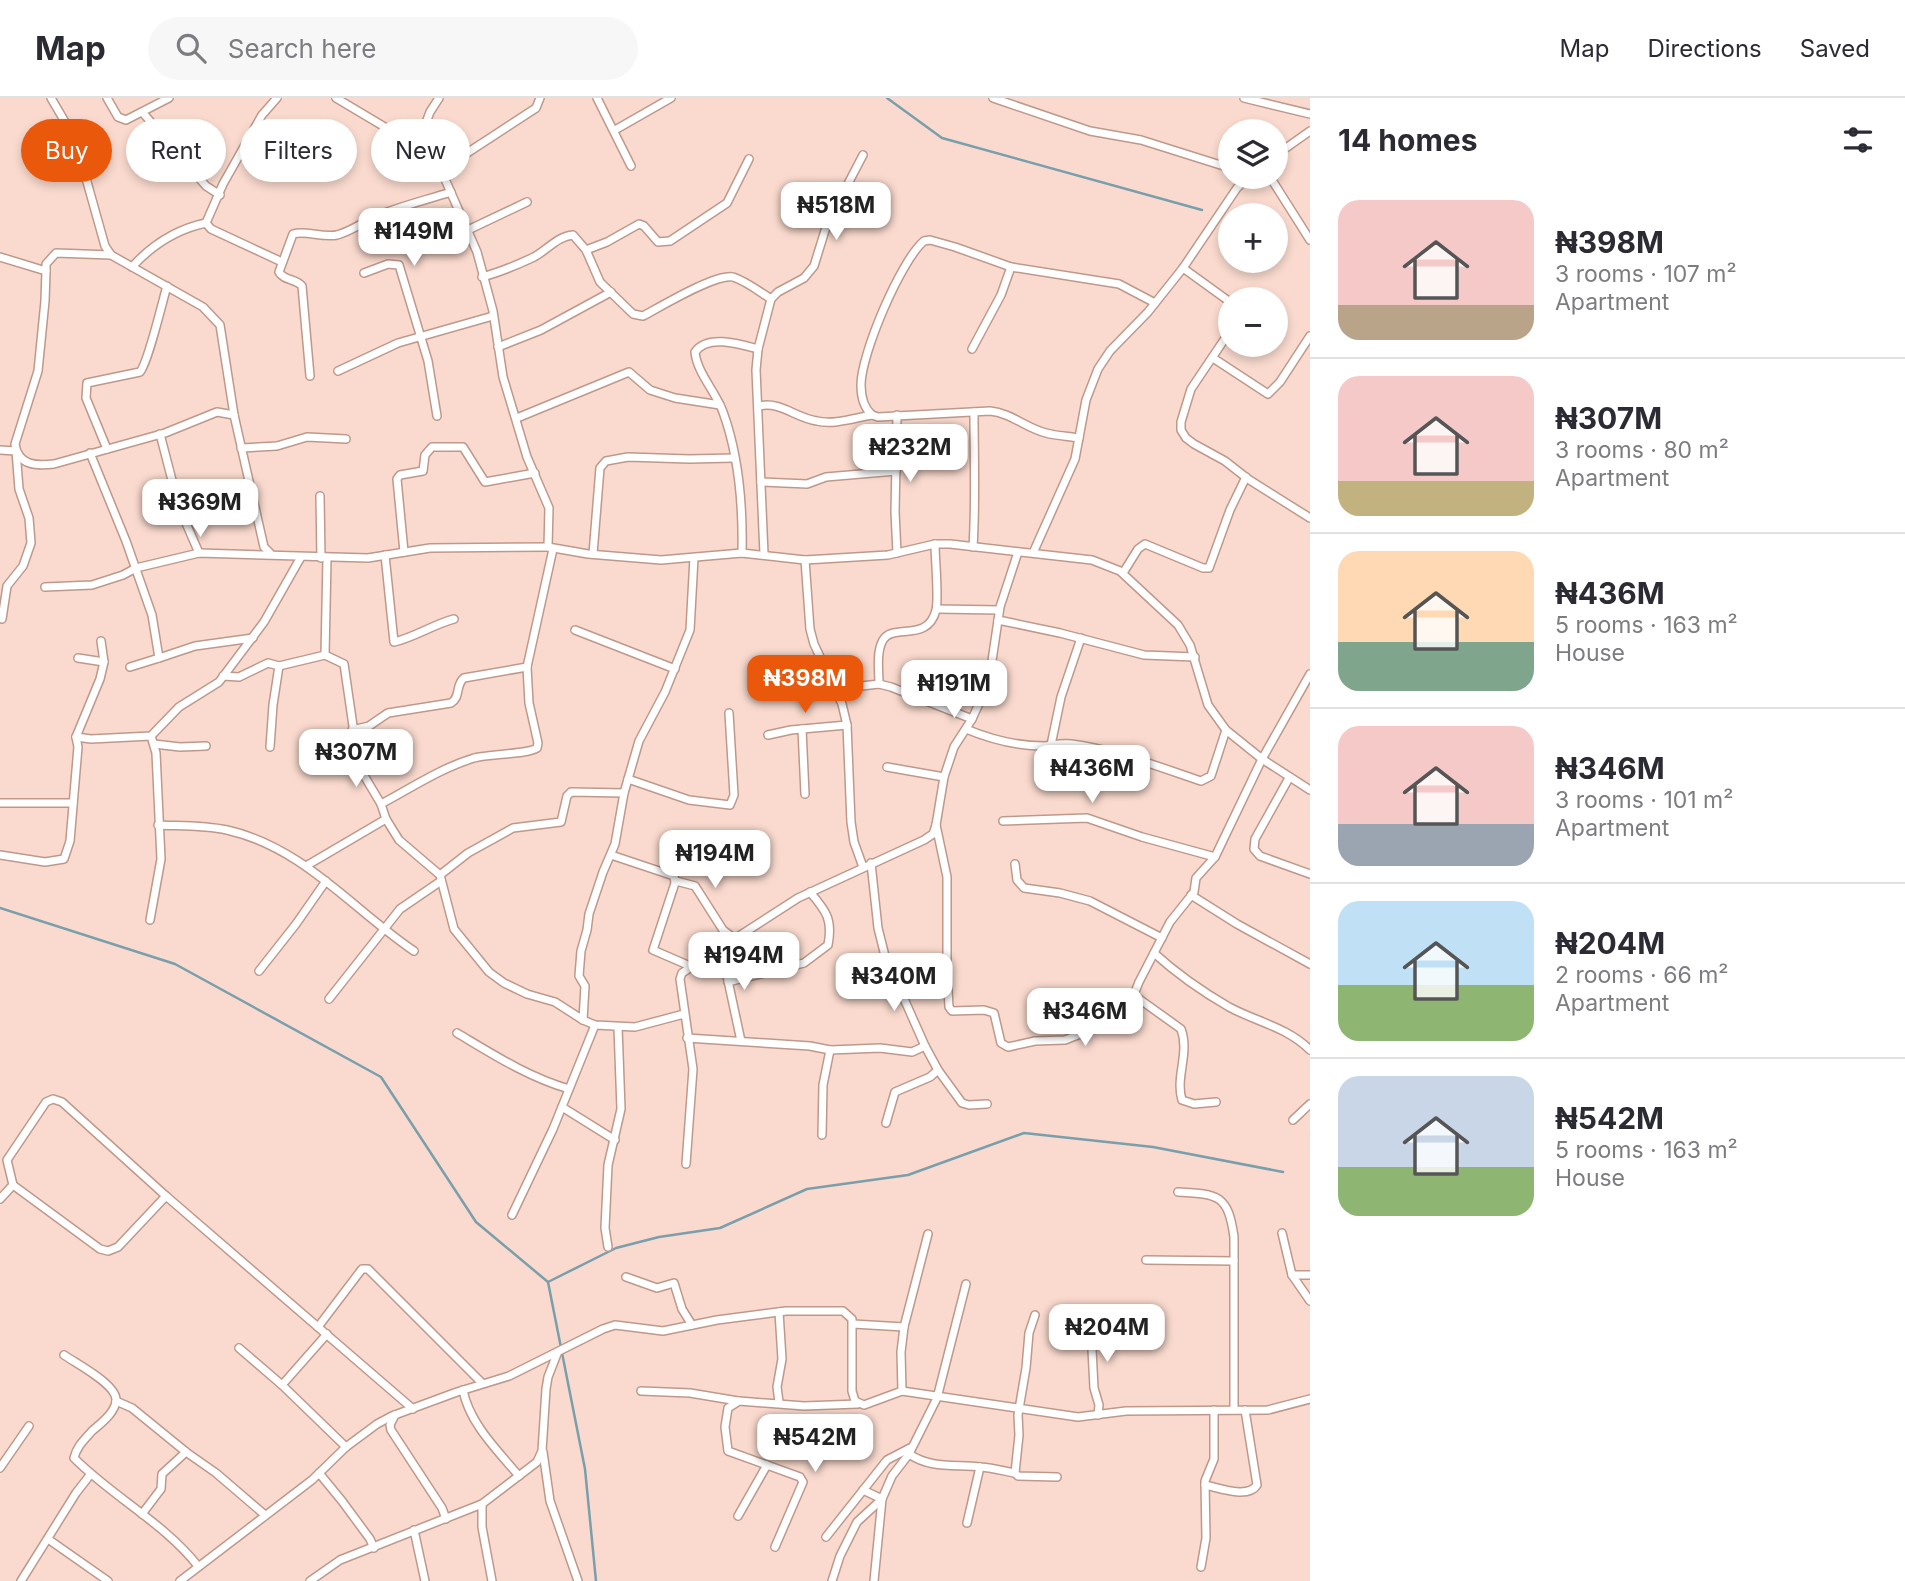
<!DOCTYPE html>
<html lang="en">
<head>
<meta charset="utf-8">
<style>
	body { margin:0; font-family:Inter,sans-serif; background:#f7f7f7; color:#2b2b33; height:100vh; display:flex; flex-direction:column; font-size:26px; white-space:nowrap }
	* { box-sizing:border-box; margin:0 }
	p { font-size:23px; color:#7c7c81 }
	.icon { flex:none; width:38px; height:38px; fill:none; stroke:currentColor; stroke-width:2; stroke-linecap:round; stroke-linejoin:round }
	.map { position:relative; flex:1; overflow:hidden }
	.panel { display:flex; flex-direction:column; background:#fff; width:595px }
	.panel>* { flex:none }
	.top-card { position:absolute; left:21px; top:21px; width:665px; height:63px; display:flex; gap:14px }
	.buttons { position:absolute; left:1218px; top:21px; display:grid; gap:14px }
	.buttons a { display:grid; place-items:center; width:70px; height:70px; border-radius:50%; background:#fff; box-shadow:0 4px 10px #0003; font-size:35px }
	.price { position:absolute; translate:-50% -60px; padding:0 16px; border-radius:14px; background:#fff; color:#222; font-size:23px; line-height:46px; filter:drop-shadow(0 2px 4px #0008) }
	.price::after { content:''; position:absolute; left:50%; top:42px; width:21px; height:16px; margin-left:-10px; background:inherit; clip-path:polygon(0 0,100% 0,50% 100%) }
	.price.selected { background:#ea580c; color:#fff }
	ul { padding:0; list-style:none }
	li { display:flex; align-items:center; gap:21px; height:175px; padding:0 28px }
	li+li { border-top:2px solid #e1e1e2 }
	li span { display:grid; place-items:center; flex:none; width:196px; height:140px; border-radius:21px; color:#555 }
	li>.icon { margin-inline-start:auto }
	span .icon { width:84px; height:84px; fill:#fffc; stroke-width:1 }
	li b { font-size:30px }
	h2 { display:flex; justify-content:space-between; align-items:center; height:84px; padding:0 28px; font-size:30px }
	.pill { padding:0 24px; border-radius:32px; background:#fff; box-shadow:0 4px 10px #0003; font-size:24px; line-height:63px }
	.pill.selected { background:#ea580c; color:#fff }
	header { display:flex; align-items:center; gap:42px; box-sizing:border-box; height:98px; padding:0 35px; background:#fff; border-bottom:2px solid #e1e1e2 }
	header strong { font-size:33px }
	nav { display:flex; gap:38px; margin-inline-start:auto; font-size:24px }
	.search { width:490px; height:63px; background:#f7f7f7; display:flex; align-items:center; gap:18px; box-sizing:border-box; padding:0 24px; border-radius:38px; color:#7c7c81; font-size:26px }
	main { display:flex; flex:1; min-height:0 }
	.map>svg:first-child { display:block }
</style>
</head>
<body>
<header>
<strong>Map</strong>
<div class="search"><svg class="icon" aria-label="search" viewBox="0 0 24 24"><circle cx="10" cy="10" r="6"/><path d="M15 15l6 6"/></svg>Search here</div>
<nav><a>Map</a><a>Directions</a><a>Saved</a></nav>
</header>
<main>
<div class="map">
<svg width="1310" height="1483" viewBox="0 0 1310 1483">
	<rect width="100%" height="100%" fill="#fadace"/>
	<g fill="none" stroke-linecap="round" stroke-linejoin="round">
		<g stroke="#799fac" stroke-width="2.5">
			<polyline points="887,0 942,40 1202,112"/>
			<polyline points="0,810 175,866 381,979 476,1124 548,1184 585,1371 596,1483"/>
			<polyline points="548,1184 616,1150 659,1139 720,1130 807,1091 908,1077 1024,1035 1153,1049 1283,1074"/>
		</g>
		<defs>
			<g id="minor">
				<polyline points="51,0 75,41 105,148 111,157 203,209 220,227 234,317 264,449 270,455"/>
				<polyline points="107,0 118,19 126,22 169,0"/>
				<polyline points="277,0 262,17 223,86 206,125 211,131 282,164"/>
				<polyline points="336,0 425,53 433,59 441,72 477,154 493,213 503,279 527,359 549,410 548,449 588,456 661,462 742,455 805,462 888,457 935,446 950,446 1092,462 1120,473 1178,527 1190,547 1208,607 1226,632 1262,661 1310,692"/>
				<polyline points="597,0 631,68"/>
				<polyline points="993,0 1090,33 1141,42 1230,70"/>
				<polyline points="1244,0 1310,16"/>
				<polyline points="143,15 206,88 220,97"/>
				<polyline points="615,32 671,0"/>
				<polyline points="417,48 430,14 439,0"/>
				<polyline points="1276,57 1310,33"/>
				<polyline points="441,72 536,10 540,0"/>
				<polyline points="1270,79 1310,142"/>
				<polyline points="468,132 527,104"/>
				<polyline points="586,152 607,144 639,126 644,128 658,144 670,143 727,105 749,61"/>
				<polyline points="0,159 46,173 46,166 56,155 111,157"/>
				<path d="M132,169C152,147 177,131 206,125"/>
				<polyline points="1183,170 1230,204"/>
				<path d="M46,173L45,203L38,273L15,346C18,368 37,368 54,366L165,335L217,314L234,317"/>
				<polyline points="364,175 388,166 399,167 428,263 437,318"/>
				<path d="M482,179C501,174 517,167 534,159C547,152 558,138 573,137L586,152L600,184L633,216L643,218C660,209 716,175 733,179C746,183 760,194 771,201"/>
				<polyline points="1230,233 1191,291 1181,324 1181,332 1186,340 1194,346 1225,363 1248,381 1310,420"/>
				<polyline points="498,249 541,232 611,194"/>
				<polyline points="972,251 1001,197 1011,169"/>
				<polyline points="1213,260 1268,296 1280,284 1310,238"/>
				<polyline points="338,273 398,245 493,218"/>
				<path d="M310,278L302,188C295,180 284,183 279,174L293,136C306,132 322,140 337,137C352,133 363,124 377,118C401,108 426,102 451,94"/>
				<path d="M759,308C780,303 796,320 817,323C834,327 854,320 872,317L878,319L990,313C1011,315 1026,330 1046,335C1057,338 1068,338 1079,340"/>
				<path d="M872,317C863,309 861,299 861,287C861,256 901,162 924,143L930,142L955,149L1011,169L1119,186L1155,205"/>
				<polyline points="517,320 629,274 650,292 675,300 720,307"/>
				<polyline points="160,336 179,409 199,455"/>
				<polyline points="241,350 277,348 307,339 346,341"/>
				<path d="M107,351L86,300L87,285L140,274C148,265 162,205 167,188"/>
				<polyline points="0,352 16,353 19,391 29,420 31,445 23,468 7,488 2,521"/>
				<polyline points="90,355 126,443 152,517 159,560 195,548 253,540"/>
				<polyline points="761,384 807,386 826,379 896,373"/>
				<polyline points="320,398 321,460"/>
				<path d="M973,449C976,404 974,359 974,314"/>
				<polyline points="404,454 397,381 400,377 423,373 425,357 432,349 463,349 485,384 535,375"/>
				<path d="M742,455C743,408 739,358 723,314C716,294 697,275 695,254C707,236 740,246 758,251"/>
				<polyline points="897,455 895,414 897,317"/>
				<polyline points="1033,455 1075,361 1086,302 1098,271 1110,253 1148,214 1183,170 1237,90 1248,79"/>
				<polyline points="593,456 600,370 606,363 628,359 689,361 734,360"/>
				<polyline points="764,456 756,272 758,251 771,201 778,194 804,180 814,168 827,126 863,57"/>
				<path d="M385,457L394,544C415,539 432,527 454,521"/>
				<polyline points="805,462 810,531 814,546 842,606 847,627 851,724 854,744 863,769"/>
				<polyline points="1123,475 1138,451 1145,446 1203,470 1209,470 1230,412 1246,379"/>
				<polyline points="45,489 92,487 123,477 136,470 199,455 368,460 430,450 548,449"/>
				<polyline points="937,511 999,512"/>
				<polyline points="998,522 1060,535 1144,557 1195,559"/>
				<polyline points="575,532 675,571"/>
				<polyline points="325,557 327,460"/>
				<polyline points="78,560 104,564"/>
				<polyline points="130,569 159,560"/>
				<polyline points="223,578 239,579 268,565 279,568"/>
				<path d="M879,586C879,573 876,554 883,542C893,525 928,545 936,512C939,500 935,461 935,446"/>
				<polyline points="835,591 879,586 891,589 972,621"/>
				<polyline points="802,631 805,696"/>
				<path d="M966,631C990,641 1017,648 1044,648C1053,647 1062,645 1071,646C1113,651 1162,670 1201,683L1211,678L1226,632"/>
				<path d="M352,632L369,628L388,615L451,605C461,599 455,587 464,580L527,569"/>
				<polyline points="768,637 791,632 847,627"/>
				<polyline points="76,639 100,581 104,564 101,543"/>
				<polyline points="154,646 180,649 206,648"/>
				<polyline points="1051,647 1061,599 1081,540"/>
				<polyline points="270,649 273,607 279,568 325,557 344,566 359,669 381,706 386,721 399,742 440,777 454,831 489,874 504,885 527,896 555,904 583,922 595,927 635,929 684,916"/>
				<polyline points="887,669 944,679"/>
				<polyline points="1289,680 1255,741 1254,751 1260,758 1310,776"/>
				<polyline points="628,681 689,702 730,707 734,697 729,615"/>
				<polyline points="0,705 73,705"/>
				<path d="M381,706C411,690 441,670 474,660C489,656 529,656 537,650L538,645L529,605L527,569L553,451"/>
				<polyline points="1003,723 1087,720 1142,739 1215,759"/>
				<path d="M158,727C180,728 204,727 227,732C303,749 352,811 414,853"/>
				<polyline points="936,727 947,779 947,875 949,909 952,913 984,912 994,915 1001,945 1008,949 1035,943 1065,942 1098,929 1118,925 1125,919 1139,884 1170,824 1194,794 1196,780 1215,759 1262,661 1310,576"/>
				<polyline points="0,757 45,764 64,761 70,743 78,649 76,639 91,641 151,638 179,609 219,584 264,524 301,459"/>
				<polyline points="611,757 674,778 675,785 653,852 690,868"/>
				<polyline points="871,765 878,830 885,858 925,948 938,972 962,1005 969,1007 987,1006"/>
				<polyline points="1015,766 1017,782 1024,790 1060,795 1090,803 1162,840"/>
				<polyline points="306,768 386,721"/>
				<polyline points="440,777 468,755 513,730 561,724 567,698 571,694 624,695"/>
				<polyline points="676,783 695,788 723,832 735,841"/>
				<polyline points="1191,797 1237,826 1310,866"/>
				<polyline points="150,822 161,761 156,655 151,638"/>
				<polyline points="721,850 741,943"/>
				<path d="M1154,855C1176,875 1203,894 1229,909C1257,924 1287,929 1310,952"/>
				<polyline points="259,873 296,826 326,783"/>
				<path d="M728,884L804,865L828,847C833,821 826,813 810,794"/>
				<path d="M1135,898L1181,931C1190,955 1175,979 1182,1002L1194,1006L1216,1004"/>
				<polyline points="329,901 400,811 441,783"/>
				<polyline points="583,922 585,888 579,878 581,853 587,832 589,816 603,774 615,746 624,695 639,643 665,594 690,532 694,460"/>
				<path d="M457,935C494,957 528,979 569,991"/>
				<polyline points="687,940 810,948 830,952 880,950 912,954 925,948"/>
				<polyline points="562,1009 615,1042"/>
				<polyline points="1293,1022 1310,1006"/>
				<polyline points="886,1025 895,994 930,979 938,972"/>
				<polyline points="822,1037 823,987 830,952"/>
				<polyline points="686,1066 693,971 680,881 682,875 798,800 924,742 933,736 936,727 944,679 954,649 972,621 982,599 990,576 1000,509 1018,454"/>
				<polyline points="13,1087 100,1151 108,1153 118,1149 166,1098"/>
				<path d="M1178,1094C1219,1096 1228,1097 1234,1139V1312"/>
				<polyline points="0,1101 13,1087 7,1062 46,1004 53,1001 62,1004 166,1098 413,1311"/>
				<polyline points="512,1117 553,1031 595,927"/>
				<polyline points="1282,1135 1292,1177 1310,1203"/>
				<polyline points="608,1149 605,1130 608,1067 621,1011 618,929"/>
				<polyline points="1146,1162 1234,1163"/>
				<polyline points="1292,1177 1310,1177"/>
				<polyline points="626,1179 657,1190 674,1185 682,1211 692,1227"/>
				<polyline points="1090,1213 1094,1290 1099,1307 1098,1317"/>
				<polyline points="779,1214 782,1261 777,1289 779,1304"/>
				<polyline points="1035,1217 1029,1235 1026,1270 1018,1317 1019,1337 1015,1375 1018,1378 1057,1379"/>
				<polyline points="853,1226 904,1229"/>
				<polyline points="318,1229 362,1171 368,1171 482,1285"/>
				<polyline points="239,1250 282,1287 346,1349"/>
				<path d="M64,1257C77,1266 118,1287 116,1303C115,1315 100,1326 92,1333C84,1342 77,1348 74,1360C113,1399 164,1425 198,1468"/>
				<polyline points="282,1287 327,1236"/>
				<path d="M463,1292C469,1325 498,1353 519,1378"/>
				<polyline points="641,1293 690,1295 738,1303"/>
				<polyline points="902,1293 901,1254 904,1229 928,1136"/>
				<polyline points="116,1303 132,1310 186,1354 216,1375 265,1417"/>
				<polyline points="395,1317 390,1327 391,1332 442,1410 446,1421"/>
				<polyline points="543,1354 550,1403 578,1483"/>
				<path d="M909,1356C931,1371 955,1366 981,1369C992,1370 1004,1373 1015,1375"/>
				<polyline points="0,1370 29,1328"/>
				<polyline points="319,1375 342,1403 370,1441 374,1450"/>
				<path d="M1205,1387C1220,1390 1248,1401 1257,1387L1245,1312"/>
				<polyline points="482,1406 482,1429 492,1483"/>
				<polyline points="142,1416 161,1391 162,1376 186,1354"/>
				<polyline points="738,1418 767,1367"/>
				<polyline points="967,1425 980,1369"/>
				<polyline points="414,1432 425,1483"/>
				<polyline points="826,1439 887,1362 910,1350"/>
				<polyline points="48,1441 108,1483"/>
				<polyline points="775,1449 803,1384 800,1379 728,1353 725,1329 728,1310 739,1303 804,1308 858,1306"/>
				<polyline points="1201,1469 1206,1440 1205,1383 1214,1361 1214,1312"/>
				<polyline points="21,1483 76,1395 90,1377"/>
				<polyline points="180,1483 312,1382 346,1349 377,1326 392,1318 457,1294 509,1278 603,1231 615,1227 663,1233 717,1222 786,1213 843,1213 852,1221 852,1293 855,1303 864,1307 902,1293 1078,1319 1126,1313 1268,1312 1310,1301"/>
				<polyline points="310,1483 340,1462 482,1406 537,1364 542,1353 546,1291 548,1279 557,1256"/>
				<polyline points="832,1483 840,1458 857,1424 882,1401 863,1392"/>
				<polyline points="874,1483 882,1401 892,1378 909,1356 937,1300 966,1186"/>
			</g>
		</defs>
		<use href="#minor" stroke="#be998b" stroke-width="10"/>
		<use href="#minor" stroke="#fff" stroke-width="7"/>
	</g>
</svg>
<div class="buttons">
<a><svg class="icon" aria-label="layers" viewBox="0 0 24 24"><path d="M12 4l9 5-9 5-9-5zM3 14l9 5 9-5"/></svg></a>
<a>+</a>
<a>−</a>
</div>
<b class="price" style="left:836px;top:144px">₦518M</b>
<b class="price" style="left:414px;top:170px">₦149M</b>
<b class="price" style="left:910px;top:386px">₦232M</b>
<b class="price" style="left:200px;top:441px">₦369M</b>
<b class="price selected" style="left:805px;top:617px">₦398M</b>
<b class="price" style="left:954px;top:622px">₦191M</b>
<b class="price" style="left:356px;top:691px">₦307M</b>
<b class="price" style="left:1092px;top:707px">₦436M</b>
<b class="price" style="left:715px;top:792px">₦194M</b>
<b class="price" style="left:744px;top:894px">₦194M</b>
<b class="price" style="left:894px;top:915px">₦340M</b>
<b class="price" style="left:1085px;top:950px">₦346M</b>
<b class="price" style="left:1107px;top:1266px">₦204M</b>
<b class="price" style="left:815px;top:1376px">₦542M</b>
<div class="top-card">
<a class="pill selected">Buy</a>
<a class="pill">Rent</a>
<a class="pill">Filters</a>
<a class="pill">New</a>
</div>
</div>
<section class="panel">
<h2>14 homes<svg class="icon" aria-label="filters" viewBox="0 0 24 24"><path d="M4 7h16M4 17h16"/><circle cx="9" cy="7" r="2"/><circle cx="15" cy="17" r="2"/></svg></h2>
<ul>
<li><span style="background:linear-gradient(#f6c9c9 75%,#b9a48a 0)"><svg class="icon" aria-label="home" viewBox="0 0 24 24"><path d="M3 11l9-7 9 7M6 9v11h12V9"/></svg></span><div><b>₦398M</b><p>3 rooms · 107 m²</p><p>Apartment</p></div></li>
<li><span style="background:linear-gradient(#f6c9c9 75%,#c2b280 0)"><svg class="icon" aria-label="home" viewBox="0 0 24 24"><path d="M3 11l9-7 9 7M6 9v11h12V9"/></svg></span><div><b>₦307M</b><p>3 rooms · 80 m²</p><p>Apartment</p></div></li>
<li><span style="background:linear-gradient(#ffd9b3 65%,#7fa58c 0)"><svg class="icon" aria-label="home" viewBox="0 0 24 24"><path d="M3 11l9-7 9 7M6 9v11h12V9"/></svg></span><div><b>₦436M</b><p>5 rooms · 163 m²</p><p>House</p></div></li>
<li><span style="background:linear-gradient(#f6c9c9 70%,#9aa5b1 0)"><svg class="icon" aria-label="home" viewBox="0 0 24 24"><path d="M3 11l9-7 9 7M6 9v11h12V9"/></svg></span><div><b>₦346M</b><p>3 rooms · 101 m²</p><p>Apartment</p></div></li>
<li><span style="background:linear-gradient(#bfe0f5 60%,#8fb573 0)"><svg class="icon" aria-label="home" viewBox="0 0 24 24"><path d="M3 11l9-7 9 7M6 9v11h12V9"/></svg></span><div><b>₦204M</b><p>2 rooms · 66 m²</p><p>Apartment</p></div></li>
<li><span style="background:linear-gradient(#c9d6e8 65%,#8fb573 0)"><svg class="icon" aria-label="home" viewBox="0 0 24 24"><path d="M3 11l9-7 9 7M6 9v11h12V9"/></svg></span><div><b>₦542M</b><p>5 rooms · 163 m²</p><p>House</p></div></li>
</ul>
</section>
</main>
</body>
</html>
